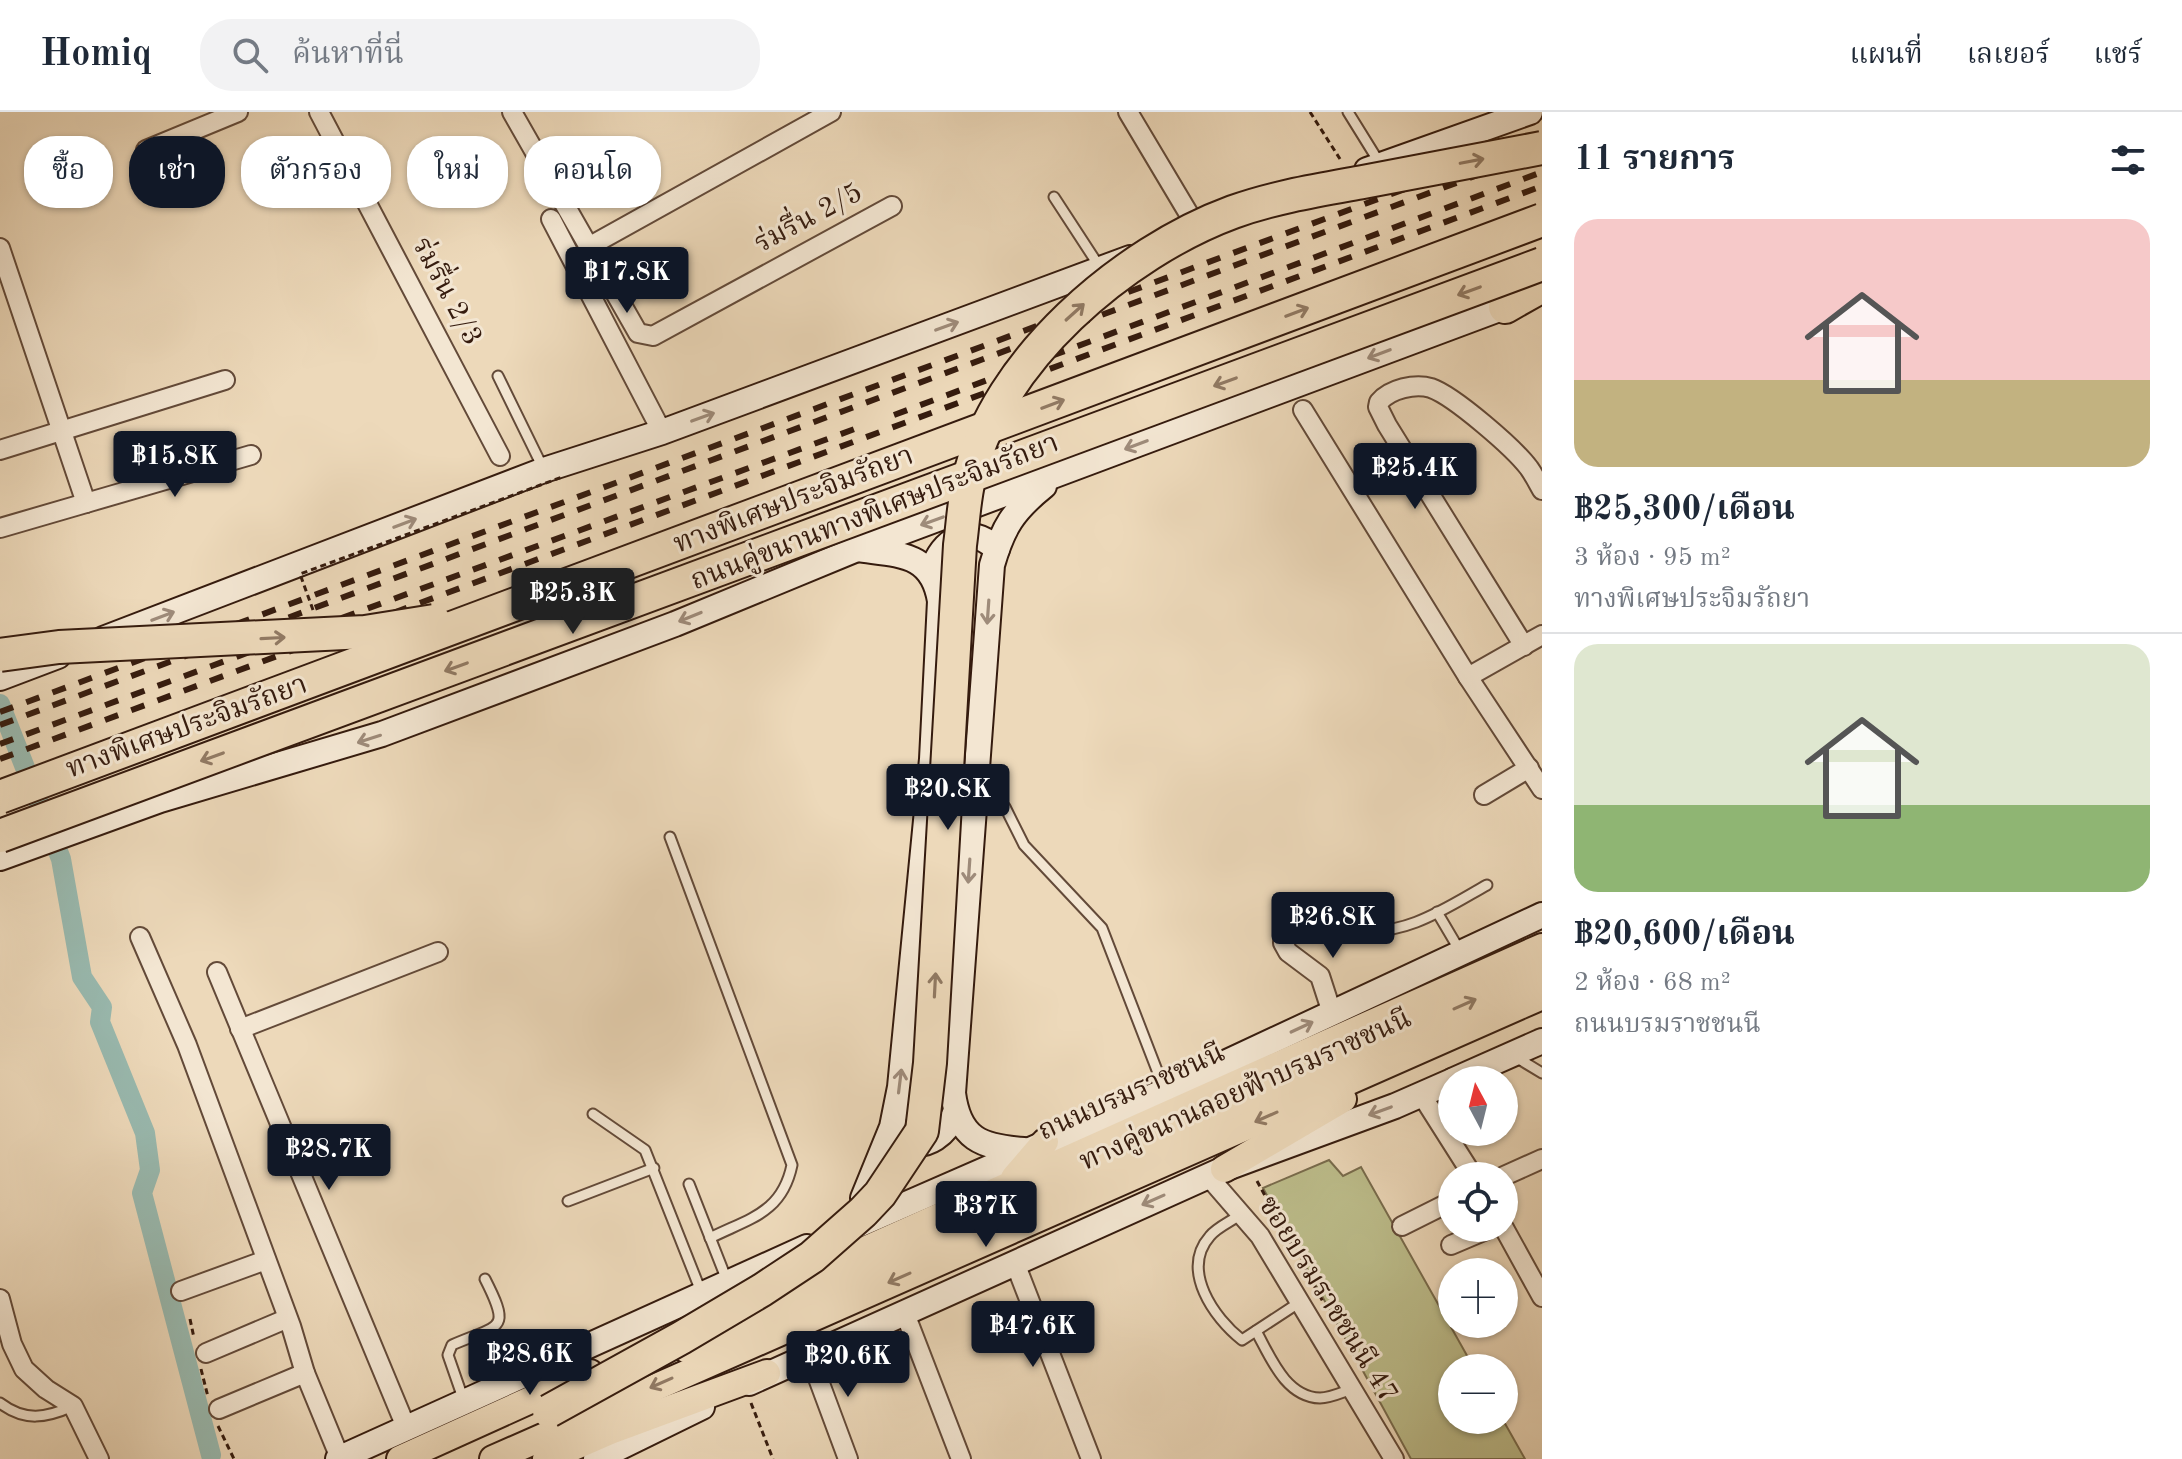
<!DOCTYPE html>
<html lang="th">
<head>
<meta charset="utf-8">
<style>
	body { margin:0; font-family:"Old Standard TT","Noto Serif Thai",serif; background:#f2f2f3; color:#1f2937; height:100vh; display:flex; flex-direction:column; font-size:30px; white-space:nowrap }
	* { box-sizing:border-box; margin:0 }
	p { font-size:26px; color:#747a83 }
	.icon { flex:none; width:44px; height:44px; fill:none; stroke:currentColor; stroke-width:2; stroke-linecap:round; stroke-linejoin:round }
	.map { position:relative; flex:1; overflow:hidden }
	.panel { display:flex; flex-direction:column; background:#fff; width:640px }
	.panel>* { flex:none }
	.guide { position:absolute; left:24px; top:24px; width:760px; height:72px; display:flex; gap:16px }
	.needle { width:52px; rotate:353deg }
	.tools { position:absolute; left:1438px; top:954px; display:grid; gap:16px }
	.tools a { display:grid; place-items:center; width:80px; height:80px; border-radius:50%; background:#fff; box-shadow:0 2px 6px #0004; font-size:40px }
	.price { position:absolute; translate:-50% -68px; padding:0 18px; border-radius:8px; background:#111827; color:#fff; font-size:26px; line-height:52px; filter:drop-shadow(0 2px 4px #0008) }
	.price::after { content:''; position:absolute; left:50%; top:48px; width:24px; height:18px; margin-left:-12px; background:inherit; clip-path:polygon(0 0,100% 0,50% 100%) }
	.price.current { background:#222; color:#fff }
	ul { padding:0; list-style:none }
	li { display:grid; align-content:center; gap:16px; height:424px; padding:0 32px }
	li+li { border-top:2px solid #e0e1e3 }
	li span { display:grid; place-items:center; height:248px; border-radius:24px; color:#555 }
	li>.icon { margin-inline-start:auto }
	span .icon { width:144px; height:144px; fill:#fffc; stroke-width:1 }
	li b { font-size:34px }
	h2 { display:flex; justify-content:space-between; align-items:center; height:96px; padding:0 32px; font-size:34px }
	.pill { padding:0 28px; border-radius:32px; background:#fff; box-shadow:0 2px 6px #0004; font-size:28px; line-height:72px }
	.pill.current { background:#111827; color:#fff }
	header { display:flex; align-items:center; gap:48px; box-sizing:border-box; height:112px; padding:0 40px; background:#fff; border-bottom:2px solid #e0e1e3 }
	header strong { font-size:38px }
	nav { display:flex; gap:44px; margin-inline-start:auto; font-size:28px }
	.search { width:560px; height:72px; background:#f2f2f3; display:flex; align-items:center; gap:20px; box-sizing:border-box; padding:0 28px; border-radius:32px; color:#747a83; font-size:30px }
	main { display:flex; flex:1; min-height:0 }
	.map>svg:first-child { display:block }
</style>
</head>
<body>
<header>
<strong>Homiq</strong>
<div class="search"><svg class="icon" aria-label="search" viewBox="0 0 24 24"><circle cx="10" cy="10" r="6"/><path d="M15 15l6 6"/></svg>ค้นหาที่นี่</div>
<nav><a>แผนที่</a><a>เลเยอร์</a><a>แชร์</a></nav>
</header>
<main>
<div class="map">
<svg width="1542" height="1347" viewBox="0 0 1542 1347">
	<rect width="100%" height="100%" fill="#edd9ba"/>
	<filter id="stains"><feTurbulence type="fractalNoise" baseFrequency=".0025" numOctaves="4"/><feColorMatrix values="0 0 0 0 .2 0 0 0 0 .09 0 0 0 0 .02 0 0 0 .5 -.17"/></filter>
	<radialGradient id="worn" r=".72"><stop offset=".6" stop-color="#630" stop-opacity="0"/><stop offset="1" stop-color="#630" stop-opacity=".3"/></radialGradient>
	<polygon fill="#bdbe8c" stroke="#796c4d" stroke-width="2" points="1329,1048 1343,1064 1361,1055 1474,1256 1452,1256 1452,1308 1503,1308 1525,1347 1411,1347 1263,1076"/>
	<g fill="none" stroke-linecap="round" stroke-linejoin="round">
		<polyline stroke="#99bab0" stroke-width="20" points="0,592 61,747 82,865 102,895 100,910 145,1021 150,1058 142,1081 211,1343"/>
		<defs>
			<g id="service">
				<polyline points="1348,0 1379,50"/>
				<polyline points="1054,85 1099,154"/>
				<polyline points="498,264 544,358"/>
				<polyline points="1005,695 1024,733 1102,816 1165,979"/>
				<path d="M670,725L792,1053C782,1101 750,1106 710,1126"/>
				<polyline points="1437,800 1460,839"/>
				<path d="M1358,816C1401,828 1451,793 1487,773"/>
				<polyline points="1514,944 1542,961"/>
				<polyline points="593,1002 645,1038 702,1182"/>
				<polyline points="689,1072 728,1171"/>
				<polyline points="568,1089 654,1056"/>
				<path d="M1241,1102C1232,1109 1217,1115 1210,1124C1180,1158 1214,1206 1242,1228L1300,1190"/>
				<path d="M1256,1219C1270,1244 1285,1285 1320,1286C1330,1286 1343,1280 1352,1277"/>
				<path d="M464,1289L448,1243L452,1233C500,1212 512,1220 485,1167"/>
				<path d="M0,1291C25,1310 46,1306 73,1294"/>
			</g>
			<g id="minor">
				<polyline points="319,0 500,344"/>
				<polyline points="512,0 638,221 653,224 892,94"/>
				<polyline points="1128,0 1199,119"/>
				<polyline points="146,38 238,0"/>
				<polyline points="551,107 662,320"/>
				<polyline points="590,134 831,0"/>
				<polyline points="0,136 86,391 0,416"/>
				<polyline points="1303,298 1468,565 1542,677"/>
				<polyline points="0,338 225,268"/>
				<polyline points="86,391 251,343"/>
				<path d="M1524,534L1387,313L1378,295L1379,290C1390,277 1415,271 1431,276C1454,284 1514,336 1529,356C1534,363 1538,371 1542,378"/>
				<polyline points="1468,565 1542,523"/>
				<polyline points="1484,683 1529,656"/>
				<polyline points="1284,811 1283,831 1288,840 1320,864 1332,901"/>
				<polyline points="140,825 187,933 291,1214 305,1261 340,1346"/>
				<polyline points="217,860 406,1315"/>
				<polyline points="240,917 438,840"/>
				<polyline points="1421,982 1473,1064"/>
				<polyline points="1208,1064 1260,1124 1394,1347"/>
				<polyline points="1504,1064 1542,1047"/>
				<polyline points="1402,1114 1452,1089"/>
				<polyline points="1504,1116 1542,1185"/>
				<polyline points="1451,1133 1491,1116"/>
				<polyline points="1015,1151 1091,1347"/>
				<polyline points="181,1179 266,1148"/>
				<polyline points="0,1187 12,1232 24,1257 46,1277 73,1294 99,1347"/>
				<polyline points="904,1199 961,1347"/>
				<polyline points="206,1241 286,1207"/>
				<polyline points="809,1242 848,1347"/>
				<polyline points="219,1297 305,1261"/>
			</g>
			<g id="secondary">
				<polyline points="1367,58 1530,0"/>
				<path d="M857,437C898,443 932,440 940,489L932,647L900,975L892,1015L863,1086"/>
				<path d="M931,461C942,428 968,410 997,437"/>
				<polyline points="103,527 544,358 662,320 1130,146"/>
				<polyline points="0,566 58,544"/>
				<polyline points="0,746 160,688 382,622 675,512 857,437 1518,190"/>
				<polyline points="1454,968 1542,929"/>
				<path d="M905,1028C927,1039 947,1021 955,1001"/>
				<path d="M1024,1038C981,1035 959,1027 953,981L992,453C1003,415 1013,399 1044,374"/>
				<polyline points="856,1114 1165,979 1542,803"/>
				<polyline points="749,1271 1224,1057 1395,994 1452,969"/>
				<polyline points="338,1347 807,1135"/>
				<polyline points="596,1347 702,1295"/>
			</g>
			<g id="primary">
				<polyline points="1224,1057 1343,987"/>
				<polyline points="1014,1066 1045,1030"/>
				<polyline points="793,1170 1542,835"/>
				<polyline points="686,1237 1542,858"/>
				<polyline points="400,1347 590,1261"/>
				<polyline points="493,1347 1542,884"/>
				<polyline points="546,1347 610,1319 767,1261"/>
			</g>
			<polyline id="motorway" points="1505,195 1542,174"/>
		</defs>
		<use href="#service" stroke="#634a39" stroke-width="13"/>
		<use href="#minor" stroke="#634a39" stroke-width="22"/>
		<use href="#secondary" stroke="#351b0e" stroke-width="28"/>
		<use href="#primary" stroke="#351b0e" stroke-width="30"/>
		<use href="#motorway" stroke="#351b0e" stroke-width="36"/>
		<g stroke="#351b0e" stroke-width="3" stroke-dasharray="6 4" stroke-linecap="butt">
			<polyline points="1310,0 1340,47"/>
			<polyline points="1257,1069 1328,1199"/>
			<polyline points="190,1207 194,1226"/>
			<polyline points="201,1257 208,1285"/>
			<polyline points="751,1291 773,1347"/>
			<polyline points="218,1314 234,1347"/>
		</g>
		<use href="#service" stroke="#f3e6d2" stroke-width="9"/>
		<use href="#minor" stroke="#f3e6d2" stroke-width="18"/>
		<use href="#secondary" stroke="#f3e6d2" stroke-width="24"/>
		<use href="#primary" stroke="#edd9ba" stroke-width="26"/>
		<use href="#motorway" stroke="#edd9ba" stroke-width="32"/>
		<g stroke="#351b0e" stroke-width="6" stroke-dasharray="14 14" stroke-linecap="butt">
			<polyline points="894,303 1542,60"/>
			<polyline points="0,600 1542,26"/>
			<polyline points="0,613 1542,39"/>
			<polyline points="0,632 860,315"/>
			<polyline points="0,647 1542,74"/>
		</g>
		<defs>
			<g id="motorway-bridge">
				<polyline points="0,543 59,535 365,520 434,509"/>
				<polyline points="0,685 1542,108"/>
				<polyline points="0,724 1542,152"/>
				<path d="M549,1299L681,1226L762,1178L812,1145L863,1100L880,1082L922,1019L930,951L960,433C963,411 964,388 969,367C995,249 1124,140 1233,100C1275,85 1319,78 1363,70C1423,59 1482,47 1542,36"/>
			</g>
		</defs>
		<use href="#motorway-bridge" stroke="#351b0e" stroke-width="36" stroke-linecap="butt"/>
		<polyline stroke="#351b0e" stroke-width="3" stroke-dasharray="6 4" stroke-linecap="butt" points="313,498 300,462 562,365"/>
		<use href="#motorway-bridge" stroke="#edd9ba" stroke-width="32"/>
	</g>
	<defs><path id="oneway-shaft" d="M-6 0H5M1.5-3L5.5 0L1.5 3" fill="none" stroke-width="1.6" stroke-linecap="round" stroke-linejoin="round" transform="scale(2)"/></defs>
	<g stroke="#917a64">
		<use href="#oneway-shaft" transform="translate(1472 49) rotate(-11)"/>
		<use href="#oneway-shaft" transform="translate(1469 179) rotate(160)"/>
		<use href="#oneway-shaft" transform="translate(1075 200) rotate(-42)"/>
		<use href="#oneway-shaft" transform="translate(1297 200) rotate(-21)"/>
		<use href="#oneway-shaft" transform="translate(1225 270) rotate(160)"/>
		<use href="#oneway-shaft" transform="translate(1053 292) rotate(-21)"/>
		<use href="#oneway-shaft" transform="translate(273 526) rotate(-3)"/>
		<use href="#oneway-shaft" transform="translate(456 555) rotate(160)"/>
		<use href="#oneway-shaft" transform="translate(212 645) rotate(160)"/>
		<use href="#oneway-shaft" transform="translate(935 873) rotate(-87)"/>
		<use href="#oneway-shaft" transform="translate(1465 892) rotate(-24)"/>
		<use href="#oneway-shaft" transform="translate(1266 1005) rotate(156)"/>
		<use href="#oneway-shaft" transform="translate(899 1166) rotate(156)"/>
		<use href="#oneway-shaft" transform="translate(661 1271) rotate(156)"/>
	</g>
	<g stroke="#9e8b7a">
		<use href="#oneway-shaft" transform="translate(947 214) rotate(-20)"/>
		<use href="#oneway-shaft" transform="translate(1379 242) rotate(159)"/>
		<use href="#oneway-shaft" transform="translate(703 305) rotate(-20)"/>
		<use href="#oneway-shaft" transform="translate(1136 333) rotate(159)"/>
		<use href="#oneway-shaft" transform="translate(932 409) rotate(160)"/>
		<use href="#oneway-shaft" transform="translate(405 411) rotate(-21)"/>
		<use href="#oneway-shaft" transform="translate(988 500) rotate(94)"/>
		<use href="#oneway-shaft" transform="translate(163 504) rotate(-21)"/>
		<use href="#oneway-shaft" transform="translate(690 505) rotate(158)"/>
		<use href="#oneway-shaft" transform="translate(369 627) rotate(162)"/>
		<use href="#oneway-shaft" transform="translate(969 759) rotate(94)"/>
		<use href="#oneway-shaft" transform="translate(1302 915) rotate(-25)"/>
		<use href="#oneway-shaft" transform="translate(900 969) rotate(-83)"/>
		<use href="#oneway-shaft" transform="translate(1380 999) rotate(160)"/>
		<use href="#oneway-shaft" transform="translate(1153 1088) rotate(156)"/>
	</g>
	<g text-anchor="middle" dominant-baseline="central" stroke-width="6" stroke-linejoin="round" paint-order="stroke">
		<g font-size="28" fill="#351b0e" stroke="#f3e6d2">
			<text transform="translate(809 107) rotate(-28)">ร่มรื่น 2/5</text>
			<text transform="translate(446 180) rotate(62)">ร่มรื่น 2/3</text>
			<text transform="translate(794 389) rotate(-21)">ทางพิเศษประจิมรัถยา</text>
			<text transform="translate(875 401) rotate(-21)">ถนนคู่ขนานทางพิเศษประจิมรัถยา</text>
			<text transform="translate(187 616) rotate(-20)">ทางพิเศษประจิมรัถยา</text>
			<text transform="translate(1246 979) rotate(-24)">ทางคู่ขนานลอยฟ้าบรมราชชนนี</text>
			<text transform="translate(1132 981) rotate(-24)">ถนนบรมราชชนนี</text>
			<text transform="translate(1327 1188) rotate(58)">ซอยบรมราชชนนี 47</text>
		</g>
	</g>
	<rect width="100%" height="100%" filter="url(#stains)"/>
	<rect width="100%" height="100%" fill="url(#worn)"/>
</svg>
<div class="tools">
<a><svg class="needle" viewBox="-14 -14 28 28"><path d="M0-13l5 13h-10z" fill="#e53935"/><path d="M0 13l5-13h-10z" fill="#747a83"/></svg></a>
<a><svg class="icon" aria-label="locate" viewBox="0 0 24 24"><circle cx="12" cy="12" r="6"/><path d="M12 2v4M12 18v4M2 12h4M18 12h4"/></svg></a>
<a>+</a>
<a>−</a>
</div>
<b class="price" style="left:627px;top:203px">฿17.8K</b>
<b class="price" style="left:175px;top:387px">฿15.8K</b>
<b class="price" style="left:1415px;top:399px">฿25.4K</b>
<b class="price current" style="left:573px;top:524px">฿25.3K</b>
<b class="price" style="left:948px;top:720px">฿20.8K</b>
<b class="price" style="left:1333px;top:848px">฿26.8K</b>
<b class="price" style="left:329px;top:1080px">฿28.7K</b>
<b class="price" style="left:986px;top:1137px">฿37K</b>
<b class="price" style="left:1033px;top:1257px">฿47.6K</b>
<b class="price" style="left:530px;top:1285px">฿28.6K</b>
<b class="price" style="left:848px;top:1287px">฿20.6K</b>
<div class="guide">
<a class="pill">ซื้อ</a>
<a class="pill current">เช่า</a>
<a class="pill">ตัวกรอง</a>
<a class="pill">ใหม่</a>
<a class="pill">คอนโด</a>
</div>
</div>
<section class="panel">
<h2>11 รายการ<svg class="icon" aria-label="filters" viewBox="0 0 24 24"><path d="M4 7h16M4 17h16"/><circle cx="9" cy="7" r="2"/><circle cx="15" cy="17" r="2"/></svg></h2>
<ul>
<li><span style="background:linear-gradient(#f6c9c9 65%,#c2b280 0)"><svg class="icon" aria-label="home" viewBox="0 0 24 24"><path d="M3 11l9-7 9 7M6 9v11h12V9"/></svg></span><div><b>฿25,300/เดือน</b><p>3 ห้อง · 95 m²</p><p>ทางพิเศษประจิมรัถยา</p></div></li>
<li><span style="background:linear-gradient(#dfe7d0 65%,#8fb573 0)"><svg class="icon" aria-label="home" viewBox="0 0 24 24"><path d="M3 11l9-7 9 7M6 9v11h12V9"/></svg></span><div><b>฿20,600/เดือน</b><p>2 ห้อง · 68 m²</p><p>ถนนบรมราชชนนี</p></div></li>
</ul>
</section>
</main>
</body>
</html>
